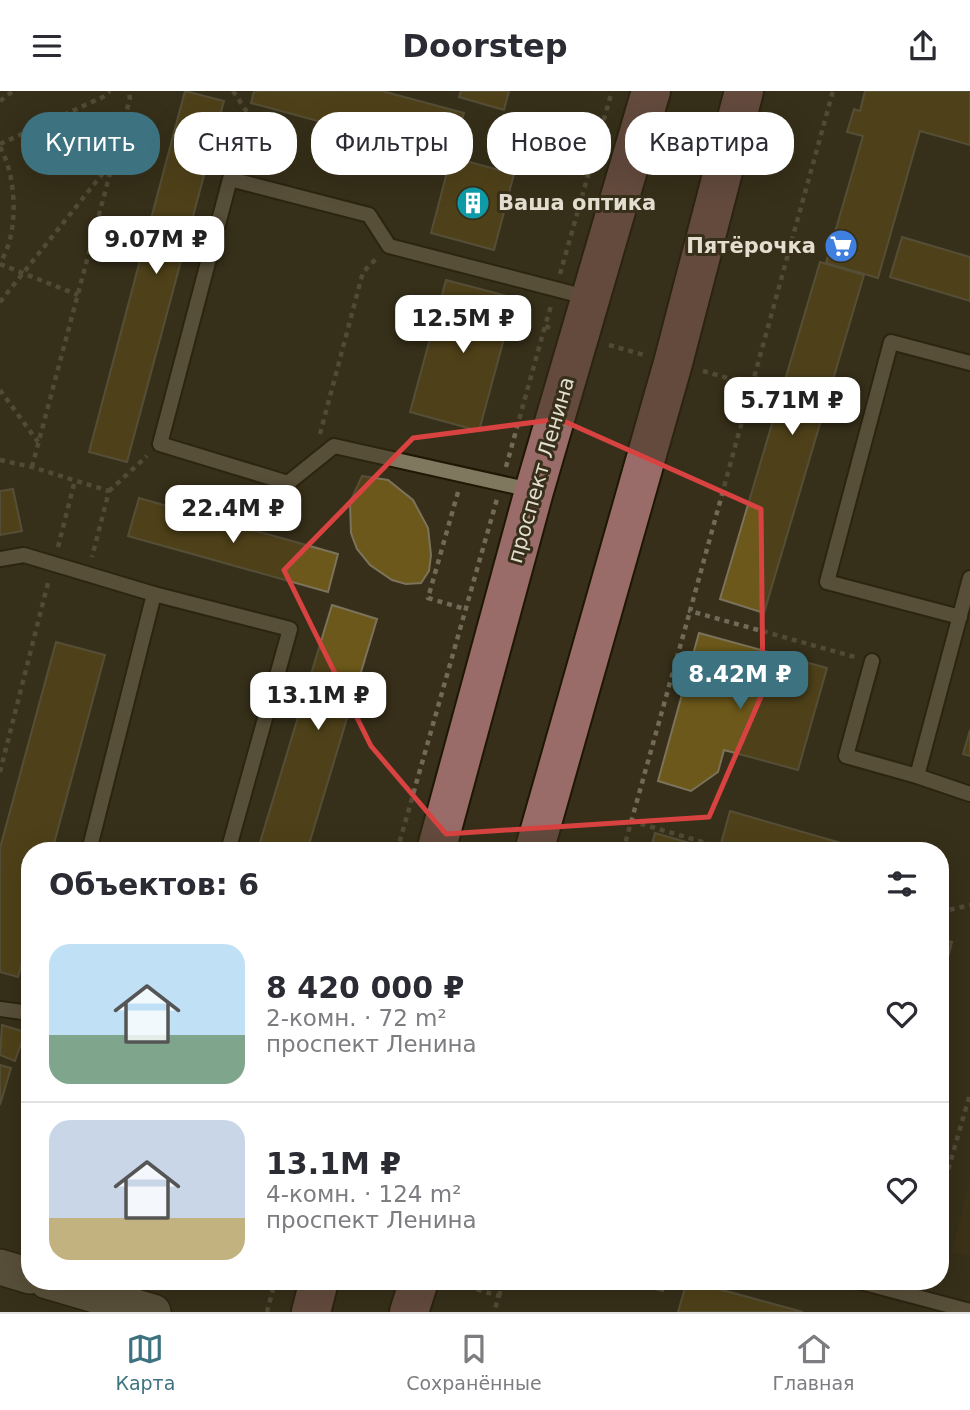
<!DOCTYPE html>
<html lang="ru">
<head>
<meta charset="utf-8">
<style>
	body { margin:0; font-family:"DejaVu Sans",sans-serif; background:#f7f7f7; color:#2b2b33; height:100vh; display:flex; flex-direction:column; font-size:26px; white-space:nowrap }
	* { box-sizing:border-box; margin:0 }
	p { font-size:23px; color:#7c7c81 }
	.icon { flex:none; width:38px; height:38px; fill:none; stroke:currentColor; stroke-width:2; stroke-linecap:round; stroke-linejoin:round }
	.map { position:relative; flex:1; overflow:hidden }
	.details { position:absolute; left:21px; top:751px; width:928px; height:448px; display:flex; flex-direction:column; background:#fff; border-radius:28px; box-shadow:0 7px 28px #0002 }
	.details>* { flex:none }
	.guide { position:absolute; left:21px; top:21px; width:929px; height:63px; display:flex; gap:14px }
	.price { position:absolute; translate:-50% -60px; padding:0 16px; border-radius:14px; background:#fff; color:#222; font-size:23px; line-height:46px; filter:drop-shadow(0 2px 4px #0008) }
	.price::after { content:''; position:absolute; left:50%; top:42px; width:21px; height:16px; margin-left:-10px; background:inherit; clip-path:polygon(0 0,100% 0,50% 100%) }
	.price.on { background:#3d7380; color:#fff }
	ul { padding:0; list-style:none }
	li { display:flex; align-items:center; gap:21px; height:175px; padding:0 28px }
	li+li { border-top:2px solid #e1e1e2 }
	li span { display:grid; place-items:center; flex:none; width:196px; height:140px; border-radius:21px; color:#555 }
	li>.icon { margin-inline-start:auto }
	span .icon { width:84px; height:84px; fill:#fffc; stroke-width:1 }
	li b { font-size:30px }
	h2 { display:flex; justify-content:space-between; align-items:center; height:84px; padding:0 28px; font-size:30px }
	.chip { padding:0 24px; border-radius:28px; background:#fff; box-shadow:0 7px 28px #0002; font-size:24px; line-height:63px }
	.chip.on { background:#3d7380; color:#fff }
	header { display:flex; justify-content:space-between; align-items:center; height:91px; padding:0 28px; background:#fff; font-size:32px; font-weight:700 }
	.dock { display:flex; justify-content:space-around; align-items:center; height:98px; border-top:2px solid #e1e1e2; background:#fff; font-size:19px; color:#7c7c81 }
	.dock a { display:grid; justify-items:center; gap:4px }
	.dock .on { color:#3d7380 }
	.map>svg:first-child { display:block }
</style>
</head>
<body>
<header><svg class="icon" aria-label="menu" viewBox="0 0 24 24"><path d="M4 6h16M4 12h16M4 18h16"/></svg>Doorstep<svg class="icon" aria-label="share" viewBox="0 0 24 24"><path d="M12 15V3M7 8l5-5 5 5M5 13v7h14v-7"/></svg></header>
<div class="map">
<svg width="970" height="1221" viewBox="0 0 970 1221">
	<rect width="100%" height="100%" fill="#372f19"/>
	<polygon fill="#403518" points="970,1088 970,1165 952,1161"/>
	<g fill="#6c581a" stroke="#7b735b" stroke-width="2">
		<polygon points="185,0 224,10 127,371 89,361"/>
		<polygon points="254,0 382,0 464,22 451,66 251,12"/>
		<polygon points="461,0 509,0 504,19 459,6"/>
		<polygon points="865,0 970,0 970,54 920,40 878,187 826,172 863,45 847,41 854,18 860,20"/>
		<polygon points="451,66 514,83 494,159 431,142"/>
		<polygon points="902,146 970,166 970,210 890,186"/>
		<polygon points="820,171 864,184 764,522 720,508"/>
		<polygon points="446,189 515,207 479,340 410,321"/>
		<polygon points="362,385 388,389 413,409 428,437 431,464 429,480 421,492 406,493 392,489 370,474 357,458 351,442 350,411"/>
		<polygon points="13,398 22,440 0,444 0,400"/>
		<polygon points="139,407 338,463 328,501 128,445"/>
		<polygon points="332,514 377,528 307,760 263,760 258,758"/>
		<polygon points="699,542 827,577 798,679 724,659 718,681 691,700 658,690"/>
		<polygon points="56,551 105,564 52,760 30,760 30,841 18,886 0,881 0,757"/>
		<polygon points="970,639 970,665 963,663"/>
		<polygon points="730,720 869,760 719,760"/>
		<polygon points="655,742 700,755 699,760 650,760"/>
		<polygon points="940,848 952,851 940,896"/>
		<polygon points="2,934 25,941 15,970 0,964"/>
		<polygon points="0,974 11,977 0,1014"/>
		<polygon points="627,1190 666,1190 663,1200"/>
		<polygon points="687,1190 689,1190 803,1221 678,1221"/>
	</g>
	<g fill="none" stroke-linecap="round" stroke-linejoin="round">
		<defs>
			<g id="service">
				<polyline points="531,399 334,355 288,392 160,353 230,88 369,124 389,155 590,207"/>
				<polyline points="0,468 24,464 154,503"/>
				<polyline points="960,526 827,491 891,251 970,272"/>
				<polyline points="872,570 846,665 917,685 970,703"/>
				<polyline points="917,685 970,487"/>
				<polyline points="89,760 154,503 290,538 228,760"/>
				<polyline points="0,918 30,922"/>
				<polyline points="857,1190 970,1220"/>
			</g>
			<g id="tertiary">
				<polyline points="0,1176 30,1185"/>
				<polyline points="47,1190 153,1221"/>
			</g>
			<g id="secondary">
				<polyline points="436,760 534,400 651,0"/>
				<polyline points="534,760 673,272 744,0"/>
				<polyline points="311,1221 319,1190"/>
				<polyline points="409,1221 419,1190"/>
			</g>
		</defs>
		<use href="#service" stroke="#1e1703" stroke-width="18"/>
		<use href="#tertiary" stroke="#1e1703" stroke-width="38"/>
		<use href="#secondary" stroke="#1e1703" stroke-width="42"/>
		<g stroke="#716a57" stroke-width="4.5" stroke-dasharray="5 5" stroke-linecap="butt">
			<polyline points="233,0 249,24 235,70"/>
			<polyline points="0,10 13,0"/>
			<polyline points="0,53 103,6 110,0"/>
			<path d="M0,56C14,81 17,120 10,148C8,157 3,166 0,174"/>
			<polyline points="0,173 78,204"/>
			<polyline points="560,183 612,0"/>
			<polyline points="0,211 111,72"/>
			<polyline points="550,237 545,235 551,215"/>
			<polyline points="609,254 644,264"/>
			<polyline points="703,280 752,294 833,0"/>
			<polyline points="752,294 690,520 855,566"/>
			<polyline points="0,299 38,351"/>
			<polyline points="320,343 363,181 376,168"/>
			<polyline points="0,369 32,376 109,400 92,466"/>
			<polyline points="32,376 130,7 128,0"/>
			<polyline points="506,376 545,235"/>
			<polyline points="109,400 147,365"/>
			<polyline points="458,401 428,507 465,518"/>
			<polyline points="58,456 75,389"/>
			<polyline points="0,681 49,488"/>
			<polyline points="631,730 713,754 713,760"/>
			<polyline points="397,760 497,408"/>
			<polyline points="623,760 690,520"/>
			<polyline points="940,821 970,814"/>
			<polyline points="940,1107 970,1003"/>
			<polyline points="448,1190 499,1205 494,1221"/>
			<polyline points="499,1205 503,1190"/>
			<polyline points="267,1221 275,1190"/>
		</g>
		<use href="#service" stroke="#80775f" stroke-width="14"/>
		<use href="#tertiary" stroke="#80775f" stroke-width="35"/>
		<use href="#secondary" stroke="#9a6c69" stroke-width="38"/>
	</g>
	<path d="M0 0H970V1221H0ZM559,328L761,418L763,601L709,726L446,743L371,655L284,479L413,347Z" fill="#372f19" fill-opacity=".55" fill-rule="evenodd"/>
	<path fill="none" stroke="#d84341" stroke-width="5" stroke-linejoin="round" d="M559,328L761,418L763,601L709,726L446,743L371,655L284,479L413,347Z"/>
	<defs>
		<symbol id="building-disc" viewBox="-11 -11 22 22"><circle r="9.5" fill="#0f9aa8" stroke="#372f19"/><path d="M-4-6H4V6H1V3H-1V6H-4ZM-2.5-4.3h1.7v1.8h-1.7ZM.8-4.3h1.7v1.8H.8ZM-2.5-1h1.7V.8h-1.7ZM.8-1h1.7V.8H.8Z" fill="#fff"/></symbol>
		<symbol id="supermarket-disc" viewBox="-11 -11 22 22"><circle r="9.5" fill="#3f7fe0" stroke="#372f19"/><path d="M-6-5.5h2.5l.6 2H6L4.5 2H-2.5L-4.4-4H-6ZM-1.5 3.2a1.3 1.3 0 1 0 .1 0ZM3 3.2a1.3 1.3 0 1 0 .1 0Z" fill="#fff"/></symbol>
	</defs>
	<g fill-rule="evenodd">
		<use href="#building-disc" x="454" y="93" width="38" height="38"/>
		<use href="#supermarket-disc" x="822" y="136" width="38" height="38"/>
	</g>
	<g text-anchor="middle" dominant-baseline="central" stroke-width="6" stroke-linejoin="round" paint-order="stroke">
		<g font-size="21" font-weight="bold" fill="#e3ded0" stroke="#372f19" text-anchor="start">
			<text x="498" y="112">Ваша оптика</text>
			<text x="816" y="155" text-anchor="end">Пятёрочка</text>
		</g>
		<g font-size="21" fill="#e3ded0" stroke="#372f19">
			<text transform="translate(541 379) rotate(-74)">проспект Ленина</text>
		</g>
	</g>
</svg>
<b class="price" style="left:156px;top:185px">9.07M ₽</b>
<b class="price" style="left:463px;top:264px">12.5M ₽</b>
<b class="price" style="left:792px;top:346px">5.71M ₽</b>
<b class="price" style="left:233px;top:454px">22.4M ₽</b>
<b class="price on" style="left:740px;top:620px">8.42M ₽</b>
<b class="price" style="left:318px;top:641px">13.1M ₽</b>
<div class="guide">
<a class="chip on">Купить</a>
<a class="chip">Снять</a>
<a class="chip">Фильтры</a>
<a class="chip">Новое</a>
<a class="chip">Квартира</a>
</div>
<section class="details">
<h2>Объектов: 6<svg class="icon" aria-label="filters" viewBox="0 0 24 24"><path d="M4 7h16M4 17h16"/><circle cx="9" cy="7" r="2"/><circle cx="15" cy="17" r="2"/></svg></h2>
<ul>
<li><span style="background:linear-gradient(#bfe0f5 65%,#7fa58c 0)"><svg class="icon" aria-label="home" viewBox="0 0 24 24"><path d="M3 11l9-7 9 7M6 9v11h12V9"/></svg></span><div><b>8 420 000 ₽</b><p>2-комн. · 72 m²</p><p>проспект Ленина</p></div><svg class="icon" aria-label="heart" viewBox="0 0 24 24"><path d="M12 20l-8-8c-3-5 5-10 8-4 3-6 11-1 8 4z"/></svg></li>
<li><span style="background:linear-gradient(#c9d6e8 70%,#c2b280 0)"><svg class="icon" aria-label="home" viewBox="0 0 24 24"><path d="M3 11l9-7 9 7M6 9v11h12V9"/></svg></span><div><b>13.1M ₽</b><p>4-комн. · 124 m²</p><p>проспект Ленина</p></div><svg class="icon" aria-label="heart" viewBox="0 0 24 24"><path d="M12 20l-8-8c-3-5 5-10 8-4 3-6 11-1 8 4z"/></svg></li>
</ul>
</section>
</div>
<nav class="dock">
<a class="on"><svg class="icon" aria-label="map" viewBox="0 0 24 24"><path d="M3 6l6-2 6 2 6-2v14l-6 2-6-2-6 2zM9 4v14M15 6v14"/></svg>Карта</a>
<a><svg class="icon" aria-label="saved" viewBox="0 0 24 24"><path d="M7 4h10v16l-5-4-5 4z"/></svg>Сохранённые</a>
<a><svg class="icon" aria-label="home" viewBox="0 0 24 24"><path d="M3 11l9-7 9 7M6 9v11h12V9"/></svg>Главная</a>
</nav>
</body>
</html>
